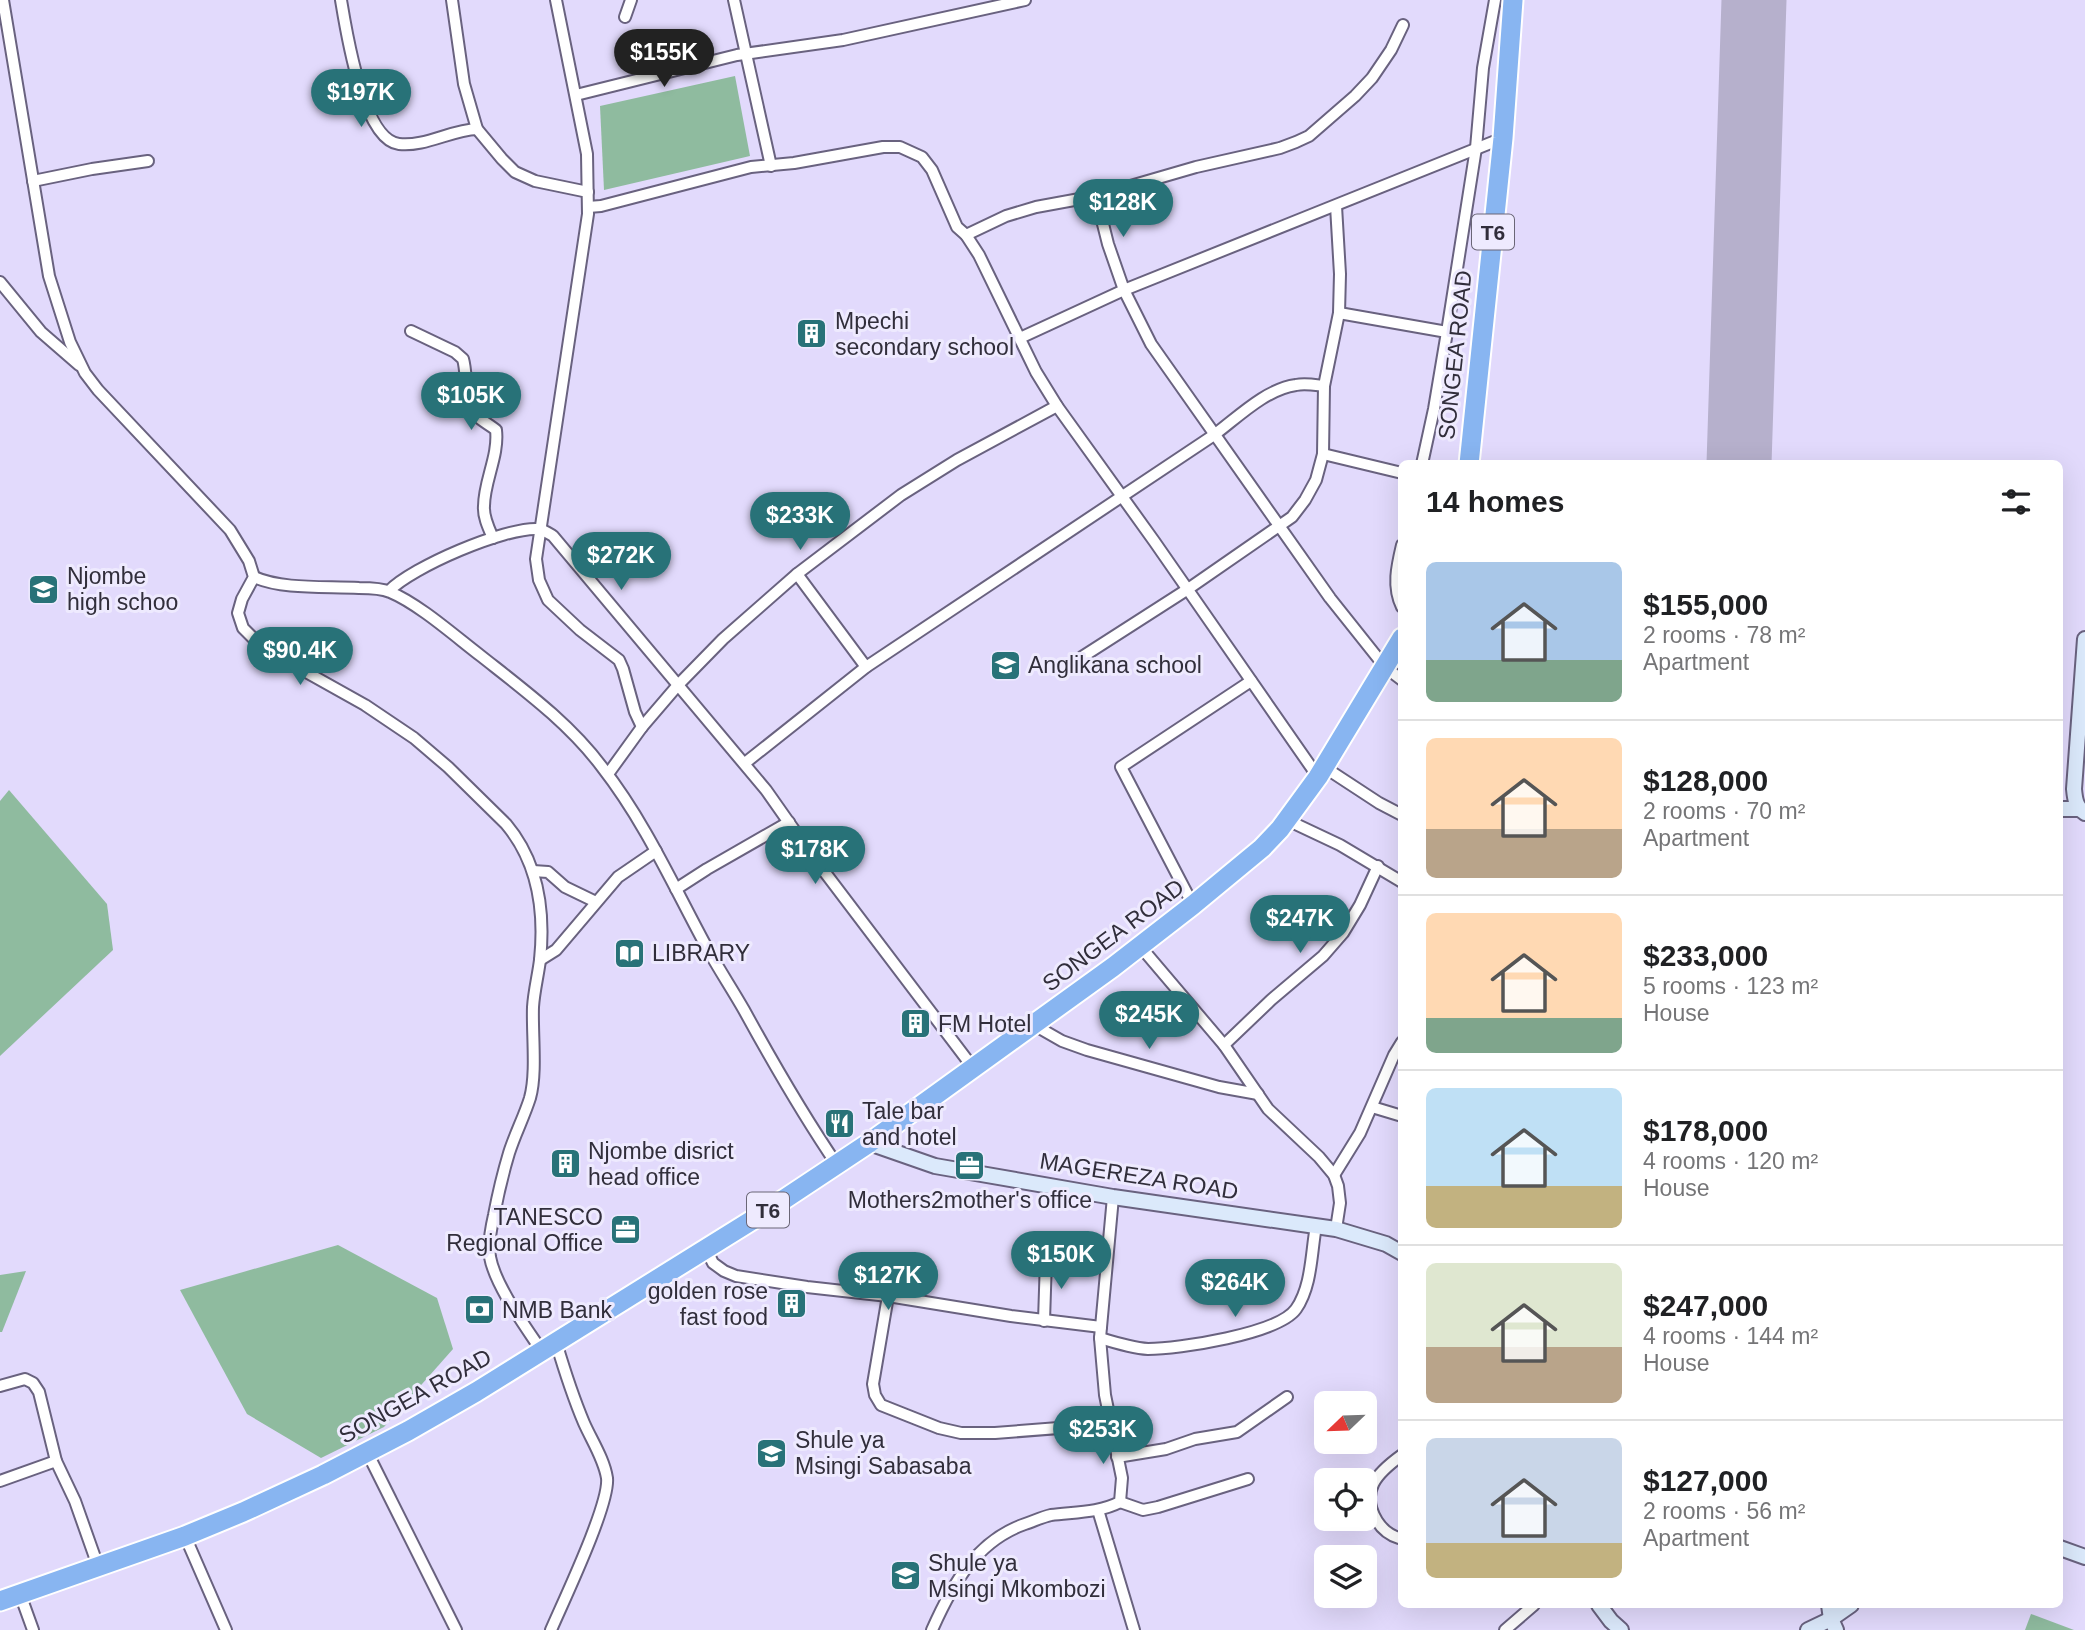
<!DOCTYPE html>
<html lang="en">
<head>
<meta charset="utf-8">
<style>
	body { margin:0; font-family:Helvetica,sans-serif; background:#f2f2f2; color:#202124; height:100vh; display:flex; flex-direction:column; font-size:26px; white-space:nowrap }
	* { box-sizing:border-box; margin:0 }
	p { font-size:23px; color:#757577 }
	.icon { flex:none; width:38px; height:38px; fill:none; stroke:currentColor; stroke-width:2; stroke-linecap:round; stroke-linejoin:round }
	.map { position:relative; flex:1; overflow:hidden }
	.sheet { position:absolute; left:1398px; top:460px; width:665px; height:1148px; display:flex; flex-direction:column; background:#fff; border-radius:10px; box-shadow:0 7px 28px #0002 }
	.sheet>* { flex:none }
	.needle { width:46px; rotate:247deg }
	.fabs { position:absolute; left:1314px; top:1391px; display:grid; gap:14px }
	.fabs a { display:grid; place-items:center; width:63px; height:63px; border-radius:10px; background:#fff; box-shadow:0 7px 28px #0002; font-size:35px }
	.price { position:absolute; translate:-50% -60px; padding:0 16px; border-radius:24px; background:#287278; color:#fff; font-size:23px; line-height:46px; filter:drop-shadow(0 2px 4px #0008) }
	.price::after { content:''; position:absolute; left:50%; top:42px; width:21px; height:16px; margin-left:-10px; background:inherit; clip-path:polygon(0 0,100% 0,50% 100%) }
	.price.on { background:#222; color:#fff }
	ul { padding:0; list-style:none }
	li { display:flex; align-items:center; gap:21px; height:175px; padding:0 28px }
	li+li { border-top:2px solid #e0e0e0 }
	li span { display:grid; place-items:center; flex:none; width:196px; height:140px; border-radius:10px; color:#555 }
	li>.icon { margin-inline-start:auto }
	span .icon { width:84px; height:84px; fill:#fffc; stroke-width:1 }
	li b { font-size:30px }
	h2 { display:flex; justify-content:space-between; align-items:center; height:84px; padding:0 28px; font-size:30px }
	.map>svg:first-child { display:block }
</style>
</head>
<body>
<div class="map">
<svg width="2085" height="1630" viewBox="0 0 2085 1630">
	<rect width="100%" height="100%" fill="#e2dafc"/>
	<g fill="#8fbb9f">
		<polygon points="735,76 750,156 604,190 600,106"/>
		<polygon points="9,790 107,904 113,950 0,1056 0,801"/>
		<polygon points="338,1245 437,1298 453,1349 384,1427 321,1458 247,1414 180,1290"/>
		<polygon points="26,1271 2,1332 0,1332 0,1275"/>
		<polygon points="2031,1614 2074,1630 2025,1630"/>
	</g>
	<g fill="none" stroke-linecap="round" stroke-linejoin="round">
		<polyline stroke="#b6b0cc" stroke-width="65" points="1739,464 1754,0"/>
		<defs>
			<g id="street">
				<path d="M3,0L49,276L70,342L85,373L98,390L230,530L249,561L254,577L242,599L238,613L243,628L253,638L281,658L365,705L414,738L448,767L506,824C538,862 545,912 540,960C538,976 534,991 533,1007C532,1034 537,1073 530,1098C524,1117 515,1134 509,1153C503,1173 498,1194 494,1215C491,1228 488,1244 490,1257C495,1285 525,1326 541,1350"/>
				<path d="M341,0C346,30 363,140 399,144C425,147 451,130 477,129"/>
				<polyline points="452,0 464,84 477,129 502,159 515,172 535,181 588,192"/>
				<polyline points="556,0 587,154 588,214 536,559 539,580 548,600 580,630 619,660 623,669 635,712 642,727"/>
				<polyline points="734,0 771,166"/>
				<polyline points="625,17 631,0"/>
				<polyline points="576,95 737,55 843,40 1025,0"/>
				<polyline points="33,181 92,169 148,161"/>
				<polyline points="1096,196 1108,244 1124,290 1151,344 1330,598 1385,667 1402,680"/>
				<polyline points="588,207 601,206 751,167 794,163 883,147 900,147 922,157 932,170 957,227 966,235 979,255 1036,372 1057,406 1154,541 1318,777"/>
				<polyline points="966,235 1006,216 1036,207 1096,196 1196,167 1280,148 1296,142 1309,136 1355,96 1372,78 1391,50 1403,25"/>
				<polyline points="0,282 41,332 79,365"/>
				<polyline points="1339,313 1447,332"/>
				<path d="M411,331L455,352L463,359C468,376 463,402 477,416C482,421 490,425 496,430C499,456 484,481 484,506C483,517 489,529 493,538"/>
				<polyline points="1020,338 1124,290 1503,138"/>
				<polyline points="1323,454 1402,473"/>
				<polyline points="1422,464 1434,409 1447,332 1476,148 1483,68 1495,0"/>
				<path d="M1402,545C1397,566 1392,587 1402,607"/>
				<polyline points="797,574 866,667"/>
				<path d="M254,577C283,590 327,586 359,588C369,588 381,588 390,592C419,604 456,637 481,656C524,690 569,723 602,767C645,822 673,885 706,946C718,968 732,989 744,1010C773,1063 803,1115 837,1165"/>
				<path d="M389,591C412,567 505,527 538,529C544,530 548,533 553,536L766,790L811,854L974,1069"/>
				<polyline points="1082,657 1188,589 1292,517 1305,500 1316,480 1323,454 1324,386 1339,313 1340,274 1336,206"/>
				<path d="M745,763L866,667L1214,435C1238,417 1266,389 1296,385C1305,383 1315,385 1324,386"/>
				<polyline points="1324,767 1379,803 1402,815"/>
				<polyline points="608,774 642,727 678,685 723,639 797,574 901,495 957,460 1057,406"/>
				<polyline points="1287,820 1340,845 1402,882"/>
				<polyline points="533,871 548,872 565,887 596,902"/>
				<polyline points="676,889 707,869 789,822"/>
				<polyline points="1193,905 1121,767 1251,681"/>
				<polyline points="1140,946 1224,1045 1268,1109 1319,1157 1334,1175 1338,1186 1340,1203 1336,1229"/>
				<polyline points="540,960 556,950 618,877 656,851"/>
				<polyline points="1034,1025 1062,1041 1087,1050 1219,1087 1258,1094"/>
				<polyline points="1224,1045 1271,1000 1323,956 1343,933 1360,905 1378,866"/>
				<polyline points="1372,1107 1402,1116"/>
				<polyline points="1334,1175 1360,1133 1394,1055 1402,1042"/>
				<polyline points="706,1249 713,1263 724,1271 736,1276 807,1287 888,1296 1011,1316 1101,1327"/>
				<polyline points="888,1296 873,1384 875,1395 881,1405 939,1428 961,1433 995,1433 1110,1424"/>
				<polyline points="1044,1321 1046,1259"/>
				<path d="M1100,1338C1116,1343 1132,1348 1148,1349C1178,1349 1278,1334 1296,1309C1312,1286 1311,1253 1316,1226"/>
				<polyline points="0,1386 25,1379 33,1383 39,1392 56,1461"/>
				<polyline points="367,1452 456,1630"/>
				<polyline points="1117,1457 1166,1449 1195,1439 1237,1432 1287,1397"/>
				<polyline points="0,1481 56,1461 75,1501 98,1566"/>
				<polyline points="1120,1502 1143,1510 1158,1507 1248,1479"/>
				<polyline points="1098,1510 1134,1630"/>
				<polyline points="185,1536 226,1630"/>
				<path d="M1399,1538C1389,1535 1382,1529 1377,1521C1359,1491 1377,1473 1402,1455"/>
				<polyline points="20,1594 33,1630"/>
				<path d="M551,1630C563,1602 610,1504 607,1478C604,1459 592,1441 584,1423C573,1397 564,1369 556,1342"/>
				<path d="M932,1630C952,1585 976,1541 1025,1524C1034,1521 1042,1517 1051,1515C1074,1512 1099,1513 1120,1502L1122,1478L1105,1395L1100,1338L1113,1197"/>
				<polyline points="1505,1630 1534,1605"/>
			</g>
			<g id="secondary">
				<path d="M2085,639L2074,789C2075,800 2076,807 2085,813"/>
				<polyline points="2060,809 2079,809"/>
				<polyline points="869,1143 935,1166 1113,1197 1336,1229 1386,1244 1402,1253"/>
				<polyline points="2060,1548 2085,1557"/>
				<polyline points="1599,1605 1611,1621 1621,1630"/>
				<polyline points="1829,1605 1831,1619 1836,1630"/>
				<polyline points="1808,1630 1831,1619 1851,1605"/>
			</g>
			<g id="highway">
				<polyline points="1469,464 1503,138 1513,0"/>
				<polyline points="0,1601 185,1536 243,1512 323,1475 408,1431 476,1392 762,1214 869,1143 1113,967 1193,905 1262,848 1280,829 1318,777 1402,638"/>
			</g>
		</defs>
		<use href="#street" stroke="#69627f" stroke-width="14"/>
		<use href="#secondary" stroke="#69627f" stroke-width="18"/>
		<use href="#highway" stroke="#fff" stroke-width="23"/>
		<use href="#street" stroke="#fff" stroke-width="10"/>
		<use href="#secondary" stroke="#dbe9fb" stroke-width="14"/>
		<use href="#highway" stroke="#88b5f1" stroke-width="19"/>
	</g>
	<defs>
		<symbol id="building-square" viewBox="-11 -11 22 22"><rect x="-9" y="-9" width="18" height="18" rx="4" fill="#287278" stroke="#eeeafe"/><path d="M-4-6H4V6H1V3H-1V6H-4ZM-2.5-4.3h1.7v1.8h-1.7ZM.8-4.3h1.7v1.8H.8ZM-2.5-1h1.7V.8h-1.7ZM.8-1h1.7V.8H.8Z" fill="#fff"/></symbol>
		<symbol id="school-square" viewBox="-11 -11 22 22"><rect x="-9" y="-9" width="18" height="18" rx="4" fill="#287278" stroke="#eeeafe"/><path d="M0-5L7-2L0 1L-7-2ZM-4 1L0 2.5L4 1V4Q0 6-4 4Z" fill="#fff"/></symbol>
		<symbol id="library-square" viewBox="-11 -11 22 22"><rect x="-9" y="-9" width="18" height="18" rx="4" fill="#287278" stroke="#eeeafe"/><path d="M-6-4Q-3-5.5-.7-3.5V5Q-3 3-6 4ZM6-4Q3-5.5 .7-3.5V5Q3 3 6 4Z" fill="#fff"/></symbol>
		<symbol id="restaurant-square" viewBox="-11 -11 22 22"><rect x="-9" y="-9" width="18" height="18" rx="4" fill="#287278" stroke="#eeeafe"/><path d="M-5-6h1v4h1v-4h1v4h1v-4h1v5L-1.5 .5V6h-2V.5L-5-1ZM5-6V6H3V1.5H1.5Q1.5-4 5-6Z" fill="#fff"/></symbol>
		<symbol id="office-square" viewBox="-11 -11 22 22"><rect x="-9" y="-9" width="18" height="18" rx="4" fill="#287278" stroke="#eeeafe"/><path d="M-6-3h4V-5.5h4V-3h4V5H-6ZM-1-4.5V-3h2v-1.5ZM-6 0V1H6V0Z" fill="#fff"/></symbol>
		<symbol id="bank-square" viewBox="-11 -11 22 22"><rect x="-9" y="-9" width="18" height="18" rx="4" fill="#287278" stroke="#eeeafe"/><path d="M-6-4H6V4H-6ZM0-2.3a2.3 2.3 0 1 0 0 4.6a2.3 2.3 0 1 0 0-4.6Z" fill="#fff"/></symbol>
	</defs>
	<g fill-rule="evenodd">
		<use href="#building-square" x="794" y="316" width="35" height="35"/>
		<use href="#school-square" x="26" y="572" width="35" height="35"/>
		<use href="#school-square" x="988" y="648" width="35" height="35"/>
		<use href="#library-square" x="612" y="936" width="35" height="35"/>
		<use href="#building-square" x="898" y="1006" width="35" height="35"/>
		<use href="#restaurant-square" x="822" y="1106" width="35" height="35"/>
		<use href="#building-square" x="548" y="1146" width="35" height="35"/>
		<use href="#office-square" x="952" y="1148" width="35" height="35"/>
		<use href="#office-square" x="608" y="1212" width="35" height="35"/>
		<use href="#building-square" x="774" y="1286" width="35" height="35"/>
		<use href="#bank-square" x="462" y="1292" width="35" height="35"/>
		<use href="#school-square" x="754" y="1436" width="35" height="35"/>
		<use href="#school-square" x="888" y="1558" width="35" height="35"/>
	</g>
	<g text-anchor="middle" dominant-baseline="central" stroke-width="6" stroke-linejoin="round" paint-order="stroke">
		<g fill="#eeeafe" stroke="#6a6676" stroke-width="2">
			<rect x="1472" y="214.5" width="42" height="35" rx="5"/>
			<rect x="747" y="1192.5" width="42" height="35" rx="5"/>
		</g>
		<g font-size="21" font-weight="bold" fill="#312e3b">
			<text x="1493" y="232">T6</text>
			<text x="768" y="1210">T6</text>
		</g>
		<g font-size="23" fill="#312e3b" stroke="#eeeafe" text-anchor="start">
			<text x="835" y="321">Mpechi<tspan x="835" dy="26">secondary school</tspan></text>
			<text x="67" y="576">Njombe<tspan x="67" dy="26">high schoo</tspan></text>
			<text x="1028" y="665">Anglikana school</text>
			<text x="652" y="953">LIBRARY</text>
			<text x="938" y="1024">FM Hotel</text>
			<text x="862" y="1111">Tale bar<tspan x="862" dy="26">and hotel</tspan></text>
			<text x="588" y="1151">Njombe disrict<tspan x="588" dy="26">head office</tspan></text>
			<text x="970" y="1200" text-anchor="middle">Mothers2mother's office</text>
			<text x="603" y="1217" text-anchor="end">TANESCO<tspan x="603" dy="26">Regional Office</tspan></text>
			<text x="768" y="1291" text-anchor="end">golden rose<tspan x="768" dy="26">fast food</tspan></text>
			<text x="502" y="1310">NMB Bank</text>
			<text x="795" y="1440">Shule ya<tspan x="795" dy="26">Msingi Sabasaba</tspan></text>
			<text x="928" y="1563">Shule ya<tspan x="928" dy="26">Msingi Mkombozi</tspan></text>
		</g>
		<g font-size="23" fill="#312e3b" stroke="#eeeafe">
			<text transform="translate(1455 355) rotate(-84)">SONGEA ROAD</text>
			<text transform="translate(1113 935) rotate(-37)">SONGEA ROAD</text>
			<text transform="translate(1139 1176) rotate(9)">MAGEREZA ROAD</text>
			<text transform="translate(415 1396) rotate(-29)">SONGEA ROAD</text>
		</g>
	</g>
</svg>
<div class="fabs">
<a><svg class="needle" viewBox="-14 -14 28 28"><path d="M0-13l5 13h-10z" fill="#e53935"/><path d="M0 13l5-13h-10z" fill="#757577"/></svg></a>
<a><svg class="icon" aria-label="locate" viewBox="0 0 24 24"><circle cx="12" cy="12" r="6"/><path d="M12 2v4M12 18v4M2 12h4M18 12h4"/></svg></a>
<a><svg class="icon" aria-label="layers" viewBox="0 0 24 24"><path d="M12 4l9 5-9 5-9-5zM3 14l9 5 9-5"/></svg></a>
</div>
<b class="price on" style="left:664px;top:89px">$155K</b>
<b class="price" style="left:361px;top:129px">$197K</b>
<b class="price" style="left:1123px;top:239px">$128K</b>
<b class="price" style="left:471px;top:432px">$105K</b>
<b class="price" style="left:800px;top:552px">$233K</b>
<b class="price" style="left:621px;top:592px">$272K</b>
<b class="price" style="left:300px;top:687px">$90.4K</b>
<b class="price" style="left:815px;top:886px">$178K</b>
<b class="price" style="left:1300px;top:955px">$247K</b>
<b class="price" style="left:1149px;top:1051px">$245K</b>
<b class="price" style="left:1061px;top:1291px">$150K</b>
<b class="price" style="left:888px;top:1312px">$127K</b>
<b class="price" style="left:1235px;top:1319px">$264K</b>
<b class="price" style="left:1103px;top:1466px">$253K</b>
<section class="sheet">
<h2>14 homes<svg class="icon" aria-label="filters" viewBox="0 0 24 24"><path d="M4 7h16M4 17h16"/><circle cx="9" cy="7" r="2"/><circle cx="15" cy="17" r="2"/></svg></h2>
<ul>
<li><span style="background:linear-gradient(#a9c7e8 70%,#7fa58c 0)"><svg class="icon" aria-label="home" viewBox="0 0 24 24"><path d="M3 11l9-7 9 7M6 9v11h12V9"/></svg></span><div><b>$155,000</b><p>2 rooms · 78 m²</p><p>Apartment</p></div></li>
<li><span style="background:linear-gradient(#ffd9b3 65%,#b9a48a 0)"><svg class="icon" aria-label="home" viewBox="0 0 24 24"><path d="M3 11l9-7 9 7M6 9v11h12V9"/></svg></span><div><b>$128,000</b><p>2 rooms · 70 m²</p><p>Apartment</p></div></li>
<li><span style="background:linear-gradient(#ffd9b3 75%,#7fa58c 0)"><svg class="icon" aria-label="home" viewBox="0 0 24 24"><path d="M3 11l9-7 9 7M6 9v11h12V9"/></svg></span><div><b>$233,000</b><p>5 rooms · 123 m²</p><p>House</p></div></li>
<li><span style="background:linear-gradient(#bfe0f5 70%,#c2b280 0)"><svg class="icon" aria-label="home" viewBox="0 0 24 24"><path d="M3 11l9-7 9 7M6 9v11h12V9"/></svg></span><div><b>$178,000</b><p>4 rooms · 120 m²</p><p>House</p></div></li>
<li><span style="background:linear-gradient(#dfe7d0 60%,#b9a48a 0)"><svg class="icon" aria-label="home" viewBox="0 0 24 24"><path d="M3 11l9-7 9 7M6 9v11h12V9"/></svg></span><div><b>$247,000</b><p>4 rooms · 144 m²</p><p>House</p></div></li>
<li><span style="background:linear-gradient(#c9d6e8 75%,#c2b280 0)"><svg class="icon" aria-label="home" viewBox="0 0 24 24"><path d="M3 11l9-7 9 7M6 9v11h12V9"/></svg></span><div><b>$127,000</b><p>2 rooms · 56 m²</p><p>Apartment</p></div></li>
</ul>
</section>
</div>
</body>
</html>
